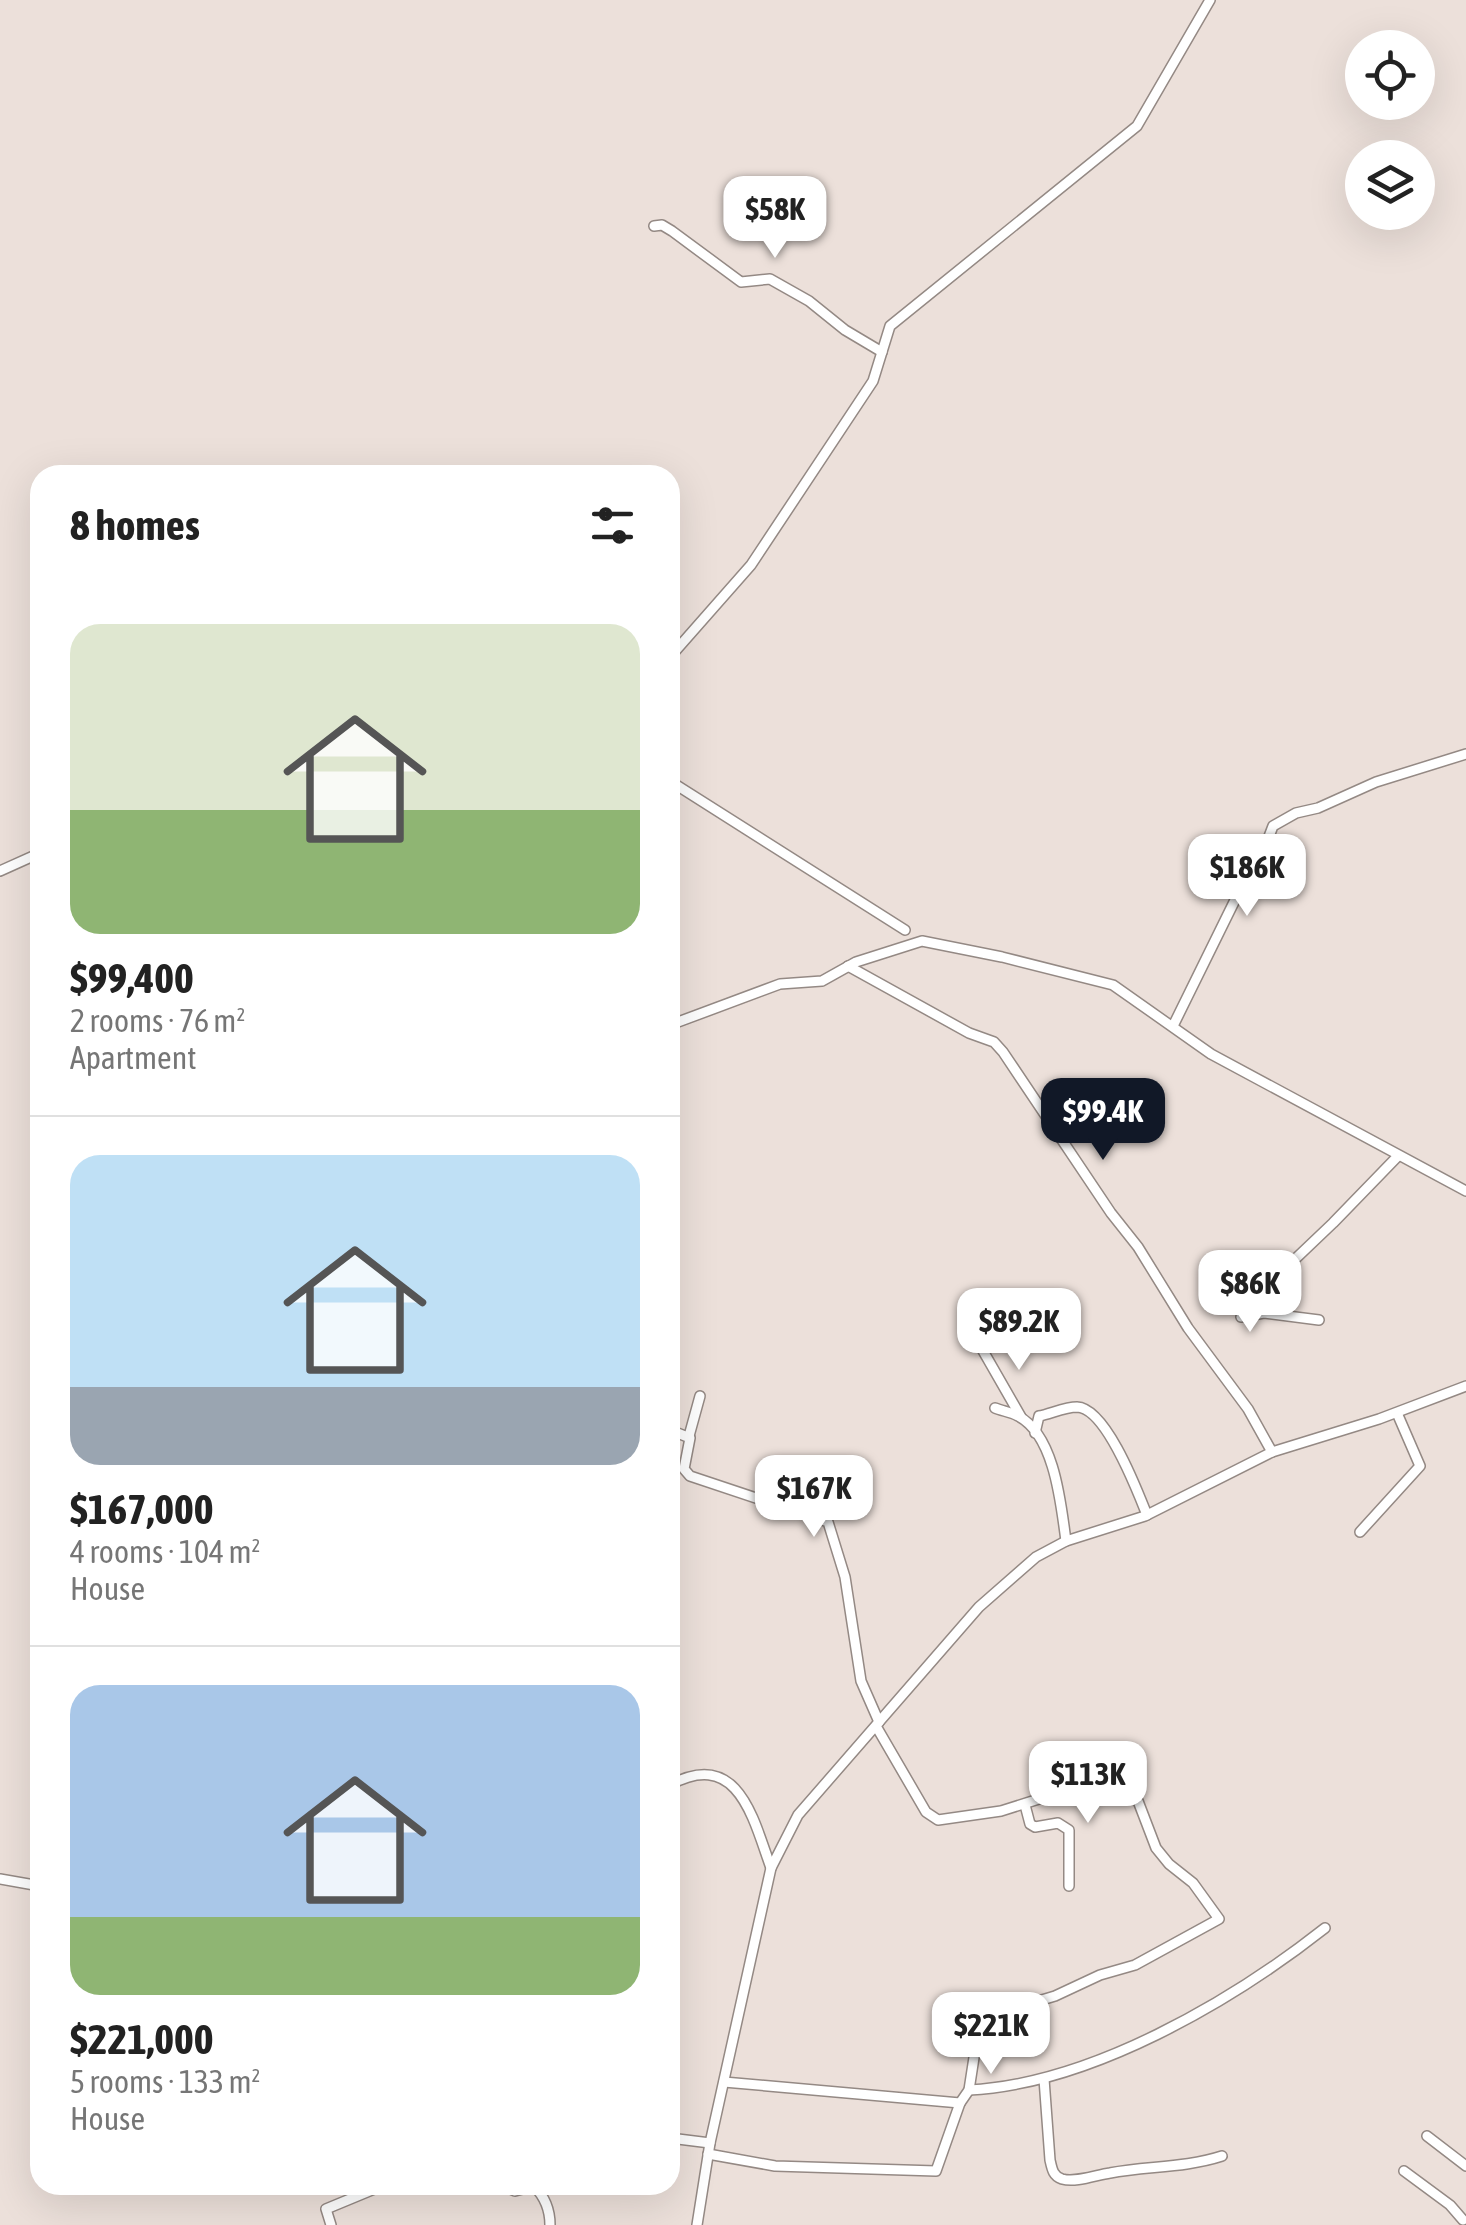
<!DOCTYPE html>
<html lang="en">
<head>
<meta charset="utf-8">
<style>
	body { margin:0; font-family:"Asap Condensed",sans-serif; background:#f6f6f6; color:#222; height:100vh; display:flex; flex-direction:column; font-size:38px; white-space:nowrap }
	* { box-sizing:border-box; margin:0 }
	p { font-size:32px; color:#767676 }
	.icon { flex:none; width:55px; height:55px; fill:none; stroke:currentColor; stroke-width:2; stroke-linecap:round; stroke-linejoin:round }
	.map { position:relative; flex:1; overflow:hidden }
	.details { position:absolute; left:30px; top:465px; width:650px; height:1730px; display:flex; flex-direction:column; background:#fff; border-radius:30px; box-shadow:0 10px 40px #0002 }
	.details>* { flex:none }
	.fabs { position:absolute; left:1345px; top:30px; display:grid; gap:20px }
	.fabs a { display:grid; place-items:center; width:90px; height:90px; border-radius:50%; background:#fff; box-shadow:0 10px 40px #0002; font-size:50px }
	.price { position:absolute; translate:-50% -85px; padding:0 22px; border-radius:20px; background:#fff; color:#222; font-size:32px; line-height:65px; filter:drop-shadow(0 2px 5px #0008) }
	.price::after { content:''; position:absolute; left:50%; top:60px; width:30px; height:22px; margin-left:-15px; background:inherit; clip-path:polygon(0 0,100% 0,50% 100%) }
	.price.selected { background:#111827; color:#fff }
	ul { padding:0; list-style:none }
	li { display:grid; align-content:center; gap:20px; height:530px; padding:0 40px }
	li+li { border-top:2px solid #e0e0e0 }
	li span { display:grid; place-items:center; height:310px; border-radius:30px; color:#555 }
	li>.icon { margin-inline-start:auto }
	span .icon { width:180px; height:180px; fill:#fffc; stroke-width:1 }
	li b { font-size:42px }
	h2 { display:flex; justify-content:space-between; align-items:center; height:120px; padding:0 40px; font-size:42px }
	.map>svg:first-child { display:block }
</style>
</head>
<body>
<div class="map">
<svg width="1466" height="2225" viewBox="0 0 1466 2225">
	<rect width="100%" height="100%" fill="#ece0da"/>
	<g fill="none" stroke-linecap="round" stroke-linejoin="round">
		<defs>
			<g id="street">
				<polyline points="654,226 662,225 672,231 741,282 770,279 809,301 845,330 882,352"/>
				<polyline points="670,657 751,565 873,381 890,326 1137,126 1210,0"/>
				<polyline points="670,781 905,930"/>
				<polyline points="0,871 40,853"/>
				<polyline points="848,966 969,1033 994,1042 1003,1052 1111,1213 1138,1247 1188,1328 1248,1409 1272,1452"/>
				<polyline points="670,1025 780,984 822,981 856,962 922,941 1002,957 1113,985 1211,1054 1466,1191"/>
				<polyline points="1173,1026 1235,900 1265,847 1273,826 1296,813 1318,808 1376,782 1466,754"/>
				<polyline points="1319,1320 1264,1313 1241,1317 1249,1303 1333,1223 1398,1156"/>
				<polyline points="982,1349 1021,1417"/>
				<polyline points="670,1364 673,1357"/>
				<path d="M995,1408C1002,1411 1011,1412 1018,1416C1055,1435 1061,1505 1066,1541"/>
				<polyline points="670,1430 690,1438 684,1469 690,1476 828,1522 845,1577 861,1681 879,1722"/>
				<path d="M1035,1433L1039,1416C1050,1414 1065,1407 1077,1407C1106,1408 1137,1490 1147,1515"/>
				<polyline points="689,1436 700,1396"/>
				<polyline points="1360,1532 1420,1466 1397,1413"/>
				<path d="M670,1785C738,1748 753,1818 771,1868"/>
				<polyline points="1025,1805 1030,1824 1035,1827 1058,1823 1069,1830 1069,1886"/>
				<polyline points="0,1879 40,1886"/>
				<path d="M1044,2079L1050,2160C1052,2169 1053,2176 1062,2179C1076,2183 1096,2175 1110,2173C1148,2166 1185,2168 1222,2156"/>
				<polyline points="724,2082 960,2103 969,2090 979,2025 985,2017 1055,1996 1100,1975 1135,1965 1219,1919 1193,1883 1169,1864 1156,1848 1138,1801 1124,1781 1080,1786 1001,1811 938,1820 926,1812 876,1726"/>
				<path d="M969,2090C1090,2084 1231,2002 1325,1928"/>
				<polyline points="1427,2136 1466,2166"/>
				<polyline points="670,2138 710,2143"/>
				<polyline points="708,2154 775,2166 936,2171 960,2103"/>
				<polyline points="1404,2171 1450,2205 1463,2220"/>
				<path d="M501,2185L515,2191L534,2186C545,2197 550,2209 550,2225"/>
				<polyline points="331,2225 326,2209 384,2185"/>
				<polyline points="697,2225 710,2143 771,1868 798,1815 979,1607 1036,1557 1066,1541 1145,1516 1272,1452 1379,1419 1466,1386"/>
			</g>
		</defs>
		<use href="#street" stroke="#948984" stroke-width="12"/>
		<use href="#street" stroke="#fff" stroke-width="9"/>
	</g>
</svg>
<div class="fabs">
<a><svg class="icon" aria-label="locate" viewBox="0 0 24 24"><circle cx="12" cy="12" r="6"/><path d="M12 2v4M12 18v4M2 12h4M18 12h4"/></svg></a>
<a><svg class="icon" aria-label="layers" viewBox="0 0 24 24"><path d="M12 4l9 5-9 5-9-5zM3 14l9 5 9-5"/></svg></a>
</div>
<b class="price" style="left:775px;top:261px">$58K</b>
<b class="price" style="left:1247px;top:919px">$186K</b>
<b class="price selected" style="left:1103px;top:1163px">$99.4K</b>
<b class="price" style="left:1250px;top:1335px">$86K</b>
<b class="price" style="left:1019px;top:1373px">$89.2K</b>
<b class="price" style="left:814px;top:1540px">$167K</b>
<b class="price" style="left:1088px;top:1826px">$113K</b>
<b class="price" style="left:991px;top:2077px">$221K</b>
<section class="details">
<h2>8 homes<svg class="icon" aria-label="filters" viewBox="0 0 24 24"><path d="M4 7h16M4 17h16"/><circle cx="9" cy="7" r="2"/><circle cx="15" cy="17" r="2"/></svg></h2>
<ul>
<li><span style="background:linear-gradient(#dfe7d0 60%,#8fb573 0)"><svg class="icon" aria-label="home" viewBox="0 0 24 24"><path d="M3 11l9-7 9 7M6 9v11h12V9"/></svg></span><div><b>$99,400</b><p>2 rooms · 76 m²</p><p>Apartment</p></div></li>
<li><span style="background:linear-gradient(#bfe0f5 75%,#9aa5b1 0)"><svg class="icon" aria-label="home" viewBox="0 0 24 24"><path d="M3 11l9-7 9 7M6 9v11h12V9"/></svg></span><div><b>$167,000</b><p>4 rooms · 104 m²</p><p>House</p></div></li>
<li><span style="background:linear-gradient(#a9c7e8 75%,#8fb573 0)"><svg class="icon" aria-label="home" viewBox="0 0 24 24"><path d="M3 11l9-7 9 7M6 9v11h12V9"/></svg></span><div><b>$221,000</b><p>5 rooms · 133 m²</p><p>House</p></div></li>
</ul>
</section>
</div>
</body>
</html>
